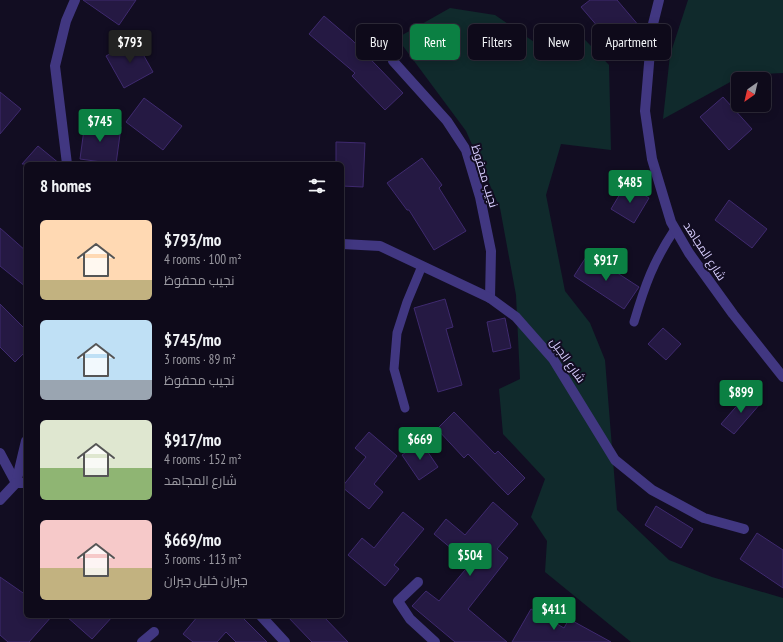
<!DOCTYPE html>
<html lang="en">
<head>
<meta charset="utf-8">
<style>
	body { margin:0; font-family:"PT Sans Narrow",Cairo,sans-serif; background:#1c1827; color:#f1f3f6; height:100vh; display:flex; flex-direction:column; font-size:15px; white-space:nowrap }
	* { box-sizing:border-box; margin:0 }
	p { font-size:13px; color:#9b9aa2 }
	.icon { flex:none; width:22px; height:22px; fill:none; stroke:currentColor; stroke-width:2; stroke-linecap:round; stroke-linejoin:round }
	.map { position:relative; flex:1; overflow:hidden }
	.side { position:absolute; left:24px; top:162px; width:320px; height:456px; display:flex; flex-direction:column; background:#0e0a1a; border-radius:6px; box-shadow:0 2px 10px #0003,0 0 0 1px #2e2b39 }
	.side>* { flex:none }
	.top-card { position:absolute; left:356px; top:24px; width:367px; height:36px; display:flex; gap:8px }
	.needle { width:26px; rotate:214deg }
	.tools { position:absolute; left:731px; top:72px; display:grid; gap:8px }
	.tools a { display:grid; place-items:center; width:40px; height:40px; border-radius:6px; background:#0e0a1a; box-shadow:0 2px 10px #0003,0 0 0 1px #2e2b39; font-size:20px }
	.price { position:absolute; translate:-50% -34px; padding:0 9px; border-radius:4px; background:#0b8043; color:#fff; font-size:13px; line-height:26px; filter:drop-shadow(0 1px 2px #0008) }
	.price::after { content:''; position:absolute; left:50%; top:24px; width:12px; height:9px; margin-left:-6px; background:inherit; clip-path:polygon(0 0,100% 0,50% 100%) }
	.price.on { background:#222; color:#fff }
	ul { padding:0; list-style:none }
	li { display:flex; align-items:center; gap:12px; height:100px; padding:0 16px }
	li span { display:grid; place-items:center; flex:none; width:112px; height:80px; border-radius:6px; color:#555 }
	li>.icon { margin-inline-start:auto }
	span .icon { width:48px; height:48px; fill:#fffc; stroke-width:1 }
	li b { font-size:17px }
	h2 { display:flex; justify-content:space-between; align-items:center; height:48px; padding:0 16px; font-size:17px }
	.tag { padding:0 14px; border-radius:6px; background:#0e0a1a; box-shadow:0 2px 10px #0003,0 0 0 1px #2e2b39; font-size:14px; line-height:36px }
	.tag.on { background:#0b8043; color:#fff }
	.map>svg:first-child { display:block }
</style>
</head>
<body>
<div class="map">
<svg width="783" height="642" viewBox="0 0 783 642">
	<rect width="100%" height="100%" fill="#120d22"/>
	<g fill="#102a2c">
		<polygon points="688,0 783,0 783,73 743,75 663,119 670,55"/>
		<polygon points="450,8 495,15 540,46 571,25 609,65 611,150 561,144 546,195 565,291 590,323 605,360 617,510 669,560 712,577 783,598 783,642 631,642 545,572 547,541 531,517 545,479 503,434 499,389 520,379 516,295 500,208 466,131 397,38"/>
	</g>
	<g fill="#251943" stroke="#3f2a6f">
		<polygon points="83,0 136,0 119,25"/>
		<polygon points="590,0 617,0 645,33 645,38 623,56 581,7"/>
		<polygon points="324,16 352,40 403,93 385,110 352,76 355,73 309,34"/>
		<polygon points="135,40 153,72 124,88 106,56"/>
		<polygon points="0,92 21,109 0,134"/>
		<polygon points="723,97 752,129 729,150 700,117"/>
		<polygon points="144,98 182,126 163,150 126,122"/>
		<polygon points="85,122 121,127 116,164 80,159"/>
		<polygon points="336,142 365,143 363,187 342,186 342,164 336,164"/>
		<polygon points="38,146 60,164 22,164"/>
		<polygon points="422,158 442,185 439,188 466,231 434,250 409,210 407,210 387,183"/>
		<polygon points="626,184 649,198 634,223 611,209"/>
		<polygon points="729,200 767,229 752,248 715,220"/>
		<polygon points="0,228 26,251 26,287 0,266"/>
		<polygon points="588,254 639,287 624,309 574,276"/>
		<polygon points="445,299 453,327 446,329 462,385 438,392 414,308"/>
		<polygon points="0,304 26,330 26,351 15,362 0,347"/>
		<polygon points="505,318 511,348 493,352 487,322"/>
		<polygon points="663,328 681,344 666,360 648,344"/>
		<polygon points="748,393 760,404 734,434 721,424"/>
		<polygon points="454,412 495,454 498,451 525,478 508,495 468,454 464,458 437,429"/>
		<polygon points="369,432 397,456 374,484 383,492 369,509 342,487 366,457 355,448"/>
		<polygon points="421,442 438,467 419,480 402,455"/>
		<polygon points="493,502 518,524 497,549 508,558 468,609 507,642 455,642 412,606 426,591 439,601 470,564 434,534 446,519 465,535"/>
		<polygon points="656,506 693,529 681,548 645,525"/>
		<polygon points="403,512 424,529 394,565 399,569 385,586 348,555 362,538 374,548"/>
		<polygon points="757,533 783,550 783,588 740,559"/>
		<polygon points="0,577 26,595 26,616 52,616 29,642 8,642 0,635"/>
		<polygon points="531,609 564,628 569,619 611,642 512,642"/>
		<polygon points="66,616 113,616 92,639"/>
		<polygon points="198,616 241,616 267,642 236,642 226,632 217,642 193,642 183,634"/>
		<polygon points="287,616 323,616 348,642 312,642"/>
	</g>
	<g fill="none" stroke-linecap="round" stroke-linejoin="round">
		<g stroke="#413781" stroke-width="9">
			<path d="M634,322C645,285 653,262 675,229"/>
			<polyline points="405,408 394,369 397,333 407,302 422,266"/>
		</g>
		<g stroke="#413781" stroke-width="10">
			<polyline points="659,0 652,28 645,111 652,159 671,222 689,253 733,314 783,377"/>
			<polyline points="393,61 447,121 466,150 480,197 491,251 490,298"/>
			<polyline points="67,164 55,66 66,21 75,0"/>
			<polyline points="342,244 380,246 490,298 516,317 553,359 615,460 652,490 704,518 744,529"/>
			<polyline points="0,453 16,483"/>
			<polyline points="16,483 26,441"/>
			<polyline points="418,582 398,601 410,619 435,642"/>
			<polyline points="142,642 154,632"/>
		</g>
		<g stroke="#413781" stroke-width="10">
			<polyline points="0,500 16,483 26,483"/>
			<polyline points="261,616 285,642"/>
		</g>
	</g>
	<g text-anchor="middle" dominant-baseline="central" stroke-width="4" stroke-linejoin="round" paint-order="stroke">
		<g font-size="12" fill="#d8ceff" stroke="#120d22">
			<text transform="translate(485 176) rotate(73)">نجيب محفوظ</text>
			<text transform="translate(705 251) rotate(57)">شارع المجاهد</text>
			<text transform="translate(568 360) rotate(55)">شارع الجبل</text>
		</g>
	</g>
</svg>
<div class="tools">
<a><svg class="needle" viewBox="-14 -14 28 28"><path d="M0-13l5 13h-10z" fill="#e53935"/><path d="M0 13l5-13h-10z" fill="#9b9aa2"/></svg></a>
</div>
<b class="price on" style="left:130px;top:64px">$793</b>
<b class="price" style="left:100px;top:143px">$745</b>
<b class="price" style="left:630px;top:204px">$485</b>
<b class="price" style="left:606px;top:282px">$917</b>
<b class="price" style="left:741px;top:414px">$899</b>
<b class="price" style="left:420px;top:461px">$669</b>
<b class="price" style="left:470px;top:577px">$504</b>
<b class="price" style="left:554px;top:631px">$411</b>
<div class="top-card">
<a class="tag">Buy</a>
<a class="tag on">Rent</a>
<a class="tag">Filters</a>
<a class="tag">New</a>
<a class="tag">Apartment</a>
</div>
<section class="side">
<h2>8 homes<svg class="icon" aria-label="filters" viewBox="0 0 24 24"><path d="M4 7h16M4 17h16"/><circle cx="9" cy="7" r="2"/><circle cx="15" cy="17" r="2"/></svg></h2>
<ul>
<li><span style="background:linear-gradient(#ffd9b3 75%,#c2b280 0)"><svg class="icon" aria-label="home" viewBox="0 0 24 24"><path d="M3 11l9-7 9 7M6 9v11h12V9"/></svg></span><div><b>$793/mo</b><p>4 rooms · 100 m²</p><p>نجيب محفوظ</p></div></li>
<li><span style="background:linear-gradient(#bfe0f5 75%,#9aa5b1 0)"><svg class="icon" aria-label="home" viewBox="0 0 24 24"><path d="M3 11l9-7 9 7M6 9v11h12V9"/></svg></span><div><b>$745/mo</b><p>3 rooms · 89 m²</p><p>نجيب محفوظ</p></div></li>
<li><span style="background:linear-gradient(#dfe7d0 60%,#8fb573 0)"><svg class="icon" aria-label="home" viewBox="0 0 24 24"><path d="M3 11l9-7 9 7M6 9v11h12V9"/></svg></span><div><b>$917/mo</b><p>4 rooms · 152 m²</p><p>شارع المجاهد</p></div></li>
<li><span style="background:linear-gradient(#f6c9c9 60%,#c2b280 0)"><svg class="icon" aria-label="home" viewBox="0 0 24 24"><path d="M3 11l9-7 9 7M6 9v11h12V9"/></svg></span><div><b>$669/mo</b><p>3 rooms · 113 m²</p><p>جبران خليل جبران</p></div></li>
</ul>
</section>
</div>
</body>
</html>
